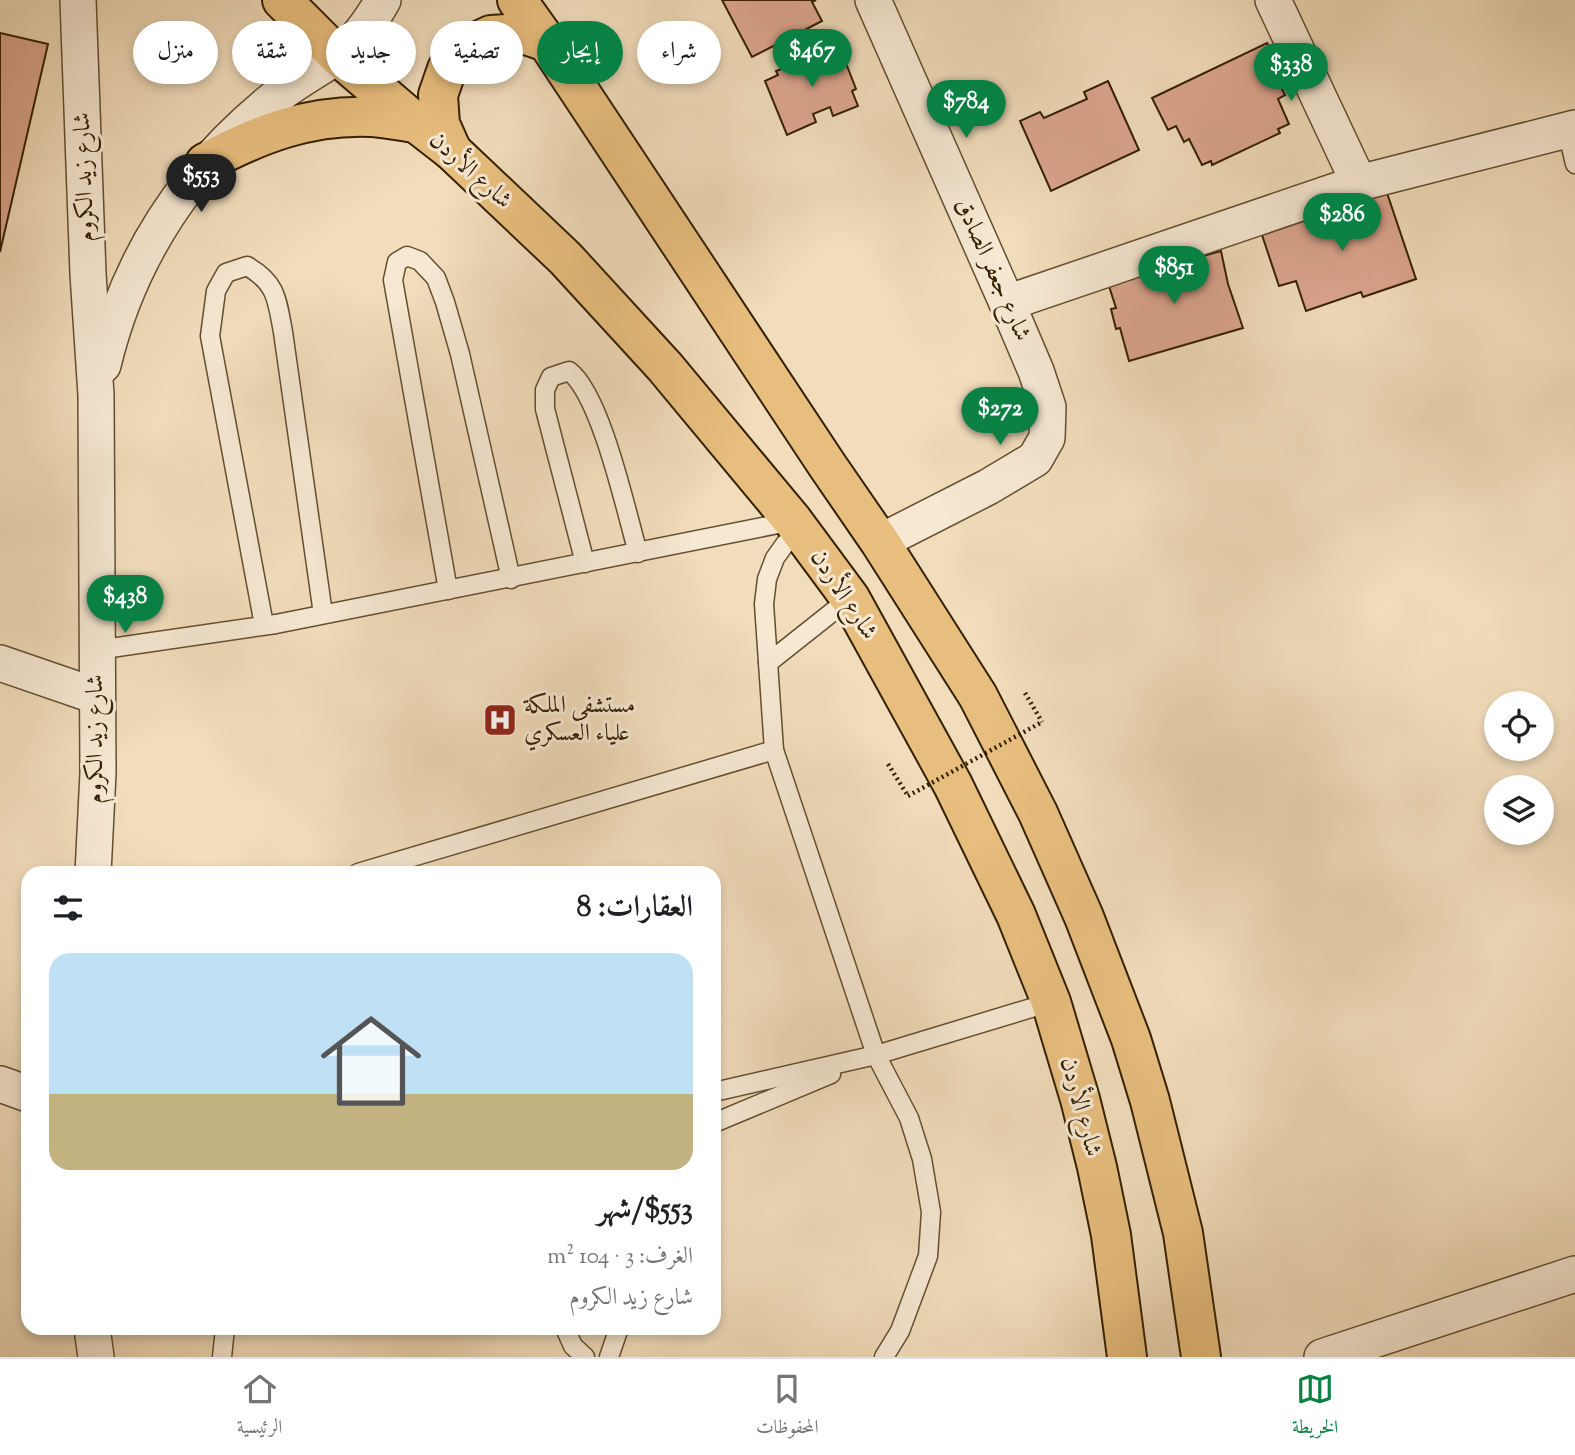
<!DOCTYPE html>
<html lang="ar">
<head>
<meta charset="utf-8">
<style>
	body { margin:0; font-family:"Sorts Mill Goudy",Amiri,serif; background:#f2f2f2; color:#202124; direction:rtl; height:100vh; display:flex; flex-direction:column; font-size:26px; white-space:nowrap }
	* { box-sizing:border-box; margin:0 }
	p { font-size:23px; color:#757577 }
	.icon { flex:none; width:38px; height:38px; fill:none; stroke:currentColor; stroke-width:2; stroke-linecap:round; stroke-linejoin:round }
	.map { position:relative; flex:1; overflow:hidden; direction:ltr }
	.panel { position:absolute; left:21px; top:866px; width:700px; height:469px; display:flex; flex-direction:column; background:#fff; border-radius:21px; box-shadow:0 4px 10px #0003; direction:rtl }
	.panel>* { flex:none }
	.hud { position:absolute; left:21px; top:21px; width:700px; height:63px; direction:rtl; display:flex; gap:14px }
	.fabs { position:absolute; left:1484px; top:691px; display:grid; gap:14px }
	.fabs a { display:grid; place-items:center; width:70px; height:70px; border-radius:50%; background:#fff; box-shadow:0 4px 10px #0003; font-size:35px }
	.price { position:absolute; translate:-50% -60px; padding:0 16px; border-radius:24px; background:#0b8043; color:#fff; font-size:23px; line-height:46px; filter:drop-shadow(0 2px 4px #0008) }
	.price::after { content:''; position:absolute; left:50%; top:42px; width:21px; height:16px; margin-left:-10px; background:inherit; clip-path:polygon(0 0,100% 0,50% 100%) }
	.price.selected { background:#222; color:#fff }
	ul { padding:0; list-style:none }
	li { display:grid; align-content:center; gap:14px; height:371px; padding:0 28px }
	li span { display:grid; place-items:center; height:217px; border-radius:21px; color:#555 }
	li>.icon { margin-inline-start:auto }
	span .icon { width:126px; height:126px; fill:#fffc; stroke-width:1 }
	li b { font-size:30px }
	h2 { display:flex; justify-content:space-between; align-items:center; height:84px; padding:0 28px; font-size:30px }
	.tag { padding:0 24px; border-radius:32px; background:#fff; box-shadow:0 4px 10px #0003; font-size:24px; line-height:63px }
	.tag.selected { background:#0b8043; color:#fff }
	.dock { display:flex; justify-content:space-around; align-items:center; height:98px; border-top:2px solid #e0e0e0; background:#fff; font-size:19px; color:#757577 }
	.dock a { display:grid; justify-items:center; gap:4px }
	.dock .selected { color:#0b8043 }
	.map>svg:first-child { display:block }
</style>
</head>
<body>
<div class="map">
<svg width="1575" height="1357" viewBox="0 0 1575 1357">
	<rect width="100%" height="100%" fill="#f1dcbb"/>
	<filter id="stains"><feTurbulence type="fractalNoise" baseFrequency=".00286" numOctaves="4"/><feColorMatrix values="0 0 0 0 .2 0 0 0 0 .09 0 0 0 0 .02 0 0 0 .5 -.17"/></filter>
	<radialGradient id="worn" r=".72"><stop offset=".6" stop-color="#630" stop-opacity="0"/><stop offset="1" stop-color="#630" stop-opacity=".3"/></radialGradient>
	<g fill="#dba58e" stroke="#342002" stroke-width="2">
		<polygon points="722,0 816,0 812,2 822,21 752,57"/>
		<polygon points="0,33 48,44 0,252"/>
		<polygon points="1267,43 1283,76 1277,79 1285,95 1278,99 1289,124 1278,129 1280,133 1212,165 1211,161 1202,165 1189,139 1184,142 1176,126 1168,130 1152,98"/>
		<polygon points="820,49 822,52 827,50 831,58 842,53 856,89 852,91 858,106 833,116 830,107 813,114 816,122 787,135 765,81 778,75 776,71 787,67 785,64"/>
		<polygon points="1108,81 1139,150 1051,191 1020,121 1040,112 1044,118 1087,99 1084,92"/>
		<polygon points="1387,193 1416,279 1363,297 1361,292 1306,311 1296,281 1279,286 1262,235"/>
		<polygon points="1221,251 1228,284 1243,328 1129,361 1120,328 1116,329 1111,309 1116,308 1108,283"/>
	</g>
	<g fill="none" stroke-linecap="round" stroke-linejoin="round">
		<defs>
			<g id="lane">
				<polyline points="1567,130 1575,164"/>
				<polyline points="801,532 785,544 775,558 767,579 764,604 774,750 876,1055 909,1118 922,1159 931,1212 928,1256 900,1331 884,1357"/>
				<path d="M585,563L545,409V390L551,377L569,371C601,395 626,511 638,553"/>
				<polyline points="448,590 393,280 397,262 407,256 420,261 436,278 445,302 460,354 511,579"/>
				<path d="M264,625L210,336L216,291L226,273L247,266C277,283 277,300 283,332L323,614"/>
				<polyline points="97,650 276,624 793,521"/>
				<polyline points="768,663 850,598"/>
				<polyline points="358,873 774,750"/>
				<polyline points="714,1092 876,1055 1051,1002"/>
				<polyline points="714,1123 831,1074"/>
				<polyline points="565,1328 573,1346 585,1357"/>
				<polyline points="222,1357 225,1328"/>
				<polyline points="609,1357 619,1328"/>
			</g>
			<g id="street">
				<polyline points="78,0 88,274 96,395 98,773 93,873"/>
				<polyline points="873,0 1007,303 1036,371 1048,407 1047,438 1035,459 988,487 880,542"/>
				<polyline points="1273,0 1359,183"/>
				<polyline points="1007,303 1359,183 1575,128"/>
				<path d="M103,365C129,256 188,168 275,98C294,82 316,71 336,57C357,42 371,21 383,0"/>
				<polyline points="0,663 96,696"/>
				<polyline points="0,1084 28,1094"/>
				<polyline points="92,1328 96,1357"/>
				<polyline points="1322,1357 1575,1274"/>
			</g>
			<g id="highway">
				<polyline points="282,0 338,56 416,123 452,151 565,258 665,367 793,521 850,598 953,785 1016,915 1051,1002 1080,1099 1097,1167 1111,1235 1127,1357"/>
				<polyline points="517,0 547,42 827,465 880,542 978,696 1038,813 1084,917 1131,1039 1150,1101 1183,1233 1201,1357"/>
				<polyline points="452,151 440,124 438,95 447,69 466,47 491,35 520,33 547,42"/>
				<path d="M205,163C258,134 311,114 372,117C387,118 401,121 416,123"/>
			</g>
		</defs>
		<use href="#lane" stroke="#634f30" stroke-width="21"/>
		<use href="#street" stroke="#634f30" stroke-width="38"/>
		<use href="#highway" stroke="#342002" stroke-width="42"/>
		<g stroke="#342002" stroke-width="4.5" stroke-dasharray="2 3.5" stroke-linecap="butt">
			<polyline points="1025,693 1042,722"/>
			<polyline points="888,764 908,796"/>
		</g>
		<use href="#lane" stroke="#f6e8d3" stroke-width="18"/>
		<use href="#street" stroke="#f6e8d3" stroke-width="35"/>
		<use href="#highway" stroke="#e8be7e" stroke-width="38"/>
		<polyline stroke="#342002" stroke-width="4.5" stroke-dasharray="2 3.5" stroke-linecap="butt" points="908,796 1042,722"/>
	</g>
	<defs>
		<symbol id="hospital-square" viewBox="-11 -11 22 22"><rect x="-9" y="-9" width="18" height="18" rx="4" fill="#8f2418" stroke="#f6e8d3"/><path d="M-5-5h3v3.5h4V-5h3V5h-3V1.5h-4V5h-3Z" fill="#fff"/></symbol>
	</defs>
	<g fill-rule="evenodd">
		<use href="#hospital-square" x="481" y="701" width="38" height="38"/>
	</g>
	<g text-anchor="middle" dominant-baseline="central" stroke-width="6" stroke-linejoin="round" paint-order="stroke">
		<g font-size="24" fill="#342002" stroke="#f6e8d3">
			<text transform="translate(470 171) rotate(42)">شارع الأردن</text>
			<text transform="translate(85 177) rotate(-92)">شارع زيد الكروم</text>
			<text transform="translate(992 270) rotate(66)">شارع جعفر الصادق</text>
			<text transform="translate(843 595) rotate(57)">شارع الأردن</text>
			<text transform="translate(96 739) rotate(-90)">شارع زيد الكروم</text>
			<text transform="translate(1080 1107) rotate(75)">شارع الأردن</text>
		</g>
		<g font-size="24" fill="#342002" stroke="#f6e8d3" text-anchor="start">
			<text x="524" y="706">مستشفى الملكة<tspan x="524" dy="28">علياء العسكري</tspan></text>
		</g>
	</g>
	<rect width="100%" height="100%" filter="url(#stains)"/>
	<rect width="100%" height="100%" fill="url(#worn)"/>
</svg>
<div class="fabs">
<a><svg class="icon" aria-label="locate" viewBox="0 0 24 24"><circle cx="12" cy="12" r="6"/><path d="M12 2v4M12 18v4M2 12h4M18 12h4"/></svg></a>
<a><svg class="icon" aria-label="layers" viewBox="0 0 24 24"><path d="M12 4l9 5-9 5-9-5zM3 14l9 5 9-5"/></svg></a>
</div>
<b class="price" style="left:812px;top:89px">$467</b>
<b class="price" style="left:1291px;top:103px">$338</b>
<b class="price" style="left:966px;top:140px">$784</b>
<b class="price selected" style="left:201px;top:214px">$553</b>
<b class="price" style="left:1342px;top:253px">$286</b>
<b class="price" style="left:1174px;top:306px">$851</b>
<b class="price" style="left:1000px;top:447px">$272</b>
<b class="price" style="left:125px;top:635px">$438</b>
<div class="hud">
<a class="tag">شراء</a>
<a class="tag selected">إيجار</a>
<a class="tag">تصفية</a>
<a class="tag">جديد</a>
<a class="tag">شقة</a>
<a class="tag">منزل</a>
</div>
<section class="panel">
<h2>العقارات: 8<svg class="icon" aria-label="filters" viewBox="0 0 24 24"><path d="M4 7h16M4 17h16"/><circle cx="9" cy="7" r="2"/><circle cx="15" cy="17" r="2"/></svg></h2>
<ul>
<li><span style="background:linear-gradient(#bfe0f5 65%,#c2b280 0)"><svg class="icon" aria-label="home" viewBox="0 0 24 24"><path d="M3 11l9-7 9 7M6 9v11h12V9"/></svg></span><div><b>$553/شهر</b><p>الغرف: 3 · 104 m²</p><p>شارع زيد الكروم</p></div></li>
</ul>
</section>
</div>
<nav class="dock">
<a class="selected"><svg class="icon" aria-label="map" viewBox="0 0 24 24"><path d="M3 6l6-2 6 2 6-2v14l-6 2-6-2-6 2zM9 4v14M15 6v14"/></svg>الخريطة</a>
<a><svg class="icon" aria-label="saved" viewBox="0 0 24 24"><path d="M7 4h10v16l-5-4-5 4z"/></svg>المحفوظات</a>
<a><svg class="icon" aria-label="home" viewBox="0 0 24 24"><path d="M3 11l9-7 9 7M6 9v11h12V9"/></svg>الرئيسية</a>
</nav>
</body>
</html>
